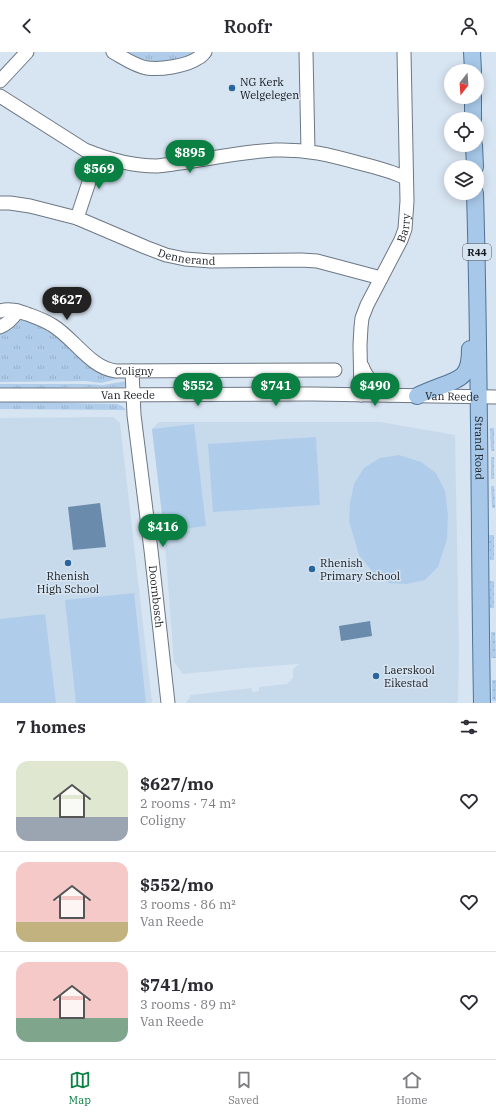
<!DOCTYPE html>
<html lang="en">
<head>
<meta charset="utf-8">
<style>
	body { margin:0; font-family:"IBM Plex Serif",serif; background:#f2f2f3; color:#2b2b33; height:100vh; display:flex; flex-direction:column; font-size:15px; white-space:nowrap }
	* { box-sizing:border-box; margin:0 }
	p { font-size:13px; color:#7c7c81 }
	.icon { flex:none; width:22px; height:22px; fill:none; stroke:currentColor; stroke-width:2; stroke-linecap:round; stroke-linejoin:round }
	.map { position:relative; height:651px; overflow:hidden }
	.side { display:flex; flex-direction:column; background:#fff; flex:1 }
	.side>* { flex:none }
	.needle { width:26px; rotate:197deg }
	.fabs { position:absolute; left:444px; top:12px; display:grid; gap:8px }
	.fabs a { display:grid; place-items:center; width:40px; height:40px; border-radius:50%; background:#fff; box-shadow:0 2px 10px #0003; font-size:20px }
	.price { position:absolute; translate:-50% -34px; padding:0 9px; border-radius:14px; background:#0b8043; color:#fff; font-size:13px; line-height:26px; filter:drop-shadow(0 1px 2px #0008) }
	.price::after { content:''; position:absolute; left:50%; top:24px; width:12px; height:9px; margin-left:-6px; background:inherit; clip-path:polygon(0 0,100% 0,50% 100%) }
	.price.current { background:#222; color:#fff }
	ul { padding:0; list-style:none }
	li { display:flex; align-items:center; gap:12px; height:100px; padding:0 16px }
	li+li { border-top:1px solid #e1e1e2 }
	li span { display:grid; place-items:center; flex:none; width:112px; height:80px; border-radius:12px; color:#555 }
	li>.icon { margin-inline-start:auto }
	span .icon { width:48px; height:48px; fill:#fffc; stroke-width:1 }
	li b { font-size:17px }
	h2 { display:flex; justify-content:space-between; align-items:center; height:48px; padding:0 16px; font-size:17px }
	header { display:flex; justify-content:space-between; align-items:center; height:52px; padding:0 16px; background:#fff; font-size:18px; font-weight:600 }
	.menu { display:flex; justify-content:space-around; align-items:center; height:56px; border-top:1px solid #e1e1e2; background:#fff; font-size:11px; color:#7c7c81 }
	.menu a { display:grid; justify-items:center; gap:2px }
	.menu .current { color:#0b8043 }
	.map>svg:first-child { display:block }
</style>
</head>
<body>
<header><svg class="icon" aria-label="back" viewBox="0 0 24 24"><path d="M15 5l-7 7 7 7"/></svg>Roofr<svg class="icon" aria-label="person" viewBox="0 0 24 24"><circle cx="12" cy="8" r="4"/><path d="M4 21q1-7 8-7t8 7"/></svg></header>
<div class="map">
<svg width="496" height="651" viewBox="0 0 496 651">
	<defs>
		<pattern id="grass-tufts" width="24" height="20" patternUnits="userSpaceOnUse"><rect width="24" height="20" fill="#afcdea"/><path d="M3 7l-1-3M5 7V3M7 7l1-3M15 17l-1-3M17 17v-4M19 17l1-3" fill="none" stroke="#96afc8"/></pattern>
		<pattern id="garden-dots" width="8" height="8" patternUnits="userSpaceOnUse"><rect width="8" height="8" fill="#afcdea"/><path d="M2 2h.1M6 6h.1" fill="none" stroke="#96afc8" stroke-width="1.8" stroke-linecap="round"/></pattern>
	</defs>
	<rect width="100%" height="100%" fill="#d7e4f1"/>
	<g fill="#c7daec">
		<polygon points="113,365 120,371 152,651 0,651 0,366"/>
		<polygon points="159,370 380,370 455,383 459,600 458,648 457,651 186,651 191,643 252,636 252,640 259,639 259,635 287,632 293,626 293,617 299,612 245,616 183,622 174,610 164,479 152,377"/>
	</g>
	<g fill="url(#grass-tufts)">
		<polygon points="120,0 199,0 185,8 153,12"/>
		<polygon points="17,266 35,270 124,325 101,331 86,329 0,330 0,277"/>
		<polygon points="127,329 126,334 123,335 71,335 37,337 0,338 0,332 84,332 103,333"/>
		<path d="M0,348C39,349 78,352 117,352L122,354L126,358L0,357Z"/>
	</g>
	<g fill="url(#garden-dots)">
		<polygon points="490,376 494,376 494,399 491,399"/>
		<rect x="491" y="405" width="3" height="22"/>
		<polygon points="491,434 494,434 495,456 492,456"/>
		<polygon points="489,483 494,483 494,508 490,508"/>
		<rect x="490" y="529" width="4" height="27"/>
		<polygon points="491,580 495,580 496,606 491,606"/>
		<polygon points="492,628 496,628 496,649 492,648"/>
	</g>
	<g fill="#afcdea">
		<polygon points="194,372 206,474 164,479 152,377"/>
		<polygon points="316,385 320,453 213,460 208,392"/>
		<polygon points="399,403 421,410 436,421 445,439 448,463 447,487 438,515 425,528 406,532 389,531 375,523 359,503 349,469 350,451 354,432 364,416 380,406"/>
		<polygon points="134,541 146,651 76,651 65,548"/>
		<polygon points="45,562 56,651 0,651 0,567"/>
	</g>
	<g fill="#6a8bac">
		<polygon points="100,451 106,495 73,498 68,455"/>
		<polygon points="370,569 372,584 341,589 339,574"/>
	</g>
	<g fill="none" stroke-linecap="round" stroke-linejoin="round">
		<defs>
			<g id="minor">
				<path d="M113,0C124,6 135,14 147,16C160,18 187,14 198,6C201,5 203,2 205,0"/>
				<polyline points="306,0 308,99"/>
				<polyline points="0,29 27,0"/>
				<path d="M0,44L85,98C107,107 133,114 157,114C196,110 235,100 275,98C307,97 330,103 359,111C375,115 391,119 406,126"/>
				<path id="s1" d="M0,151H10L30,154L77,166L145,195L166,203L185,207L211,209L301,208L317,209L381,226"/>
				<polyline points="77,166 98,103"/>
				<path id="s2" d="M0,259C9,256 18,259 27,262C35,265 44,268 52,273C74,286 90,316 116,319L335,318"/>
				<path d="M0,275C8,272 13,266 18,259"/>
				<path d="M362,314C367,328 377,335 389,343"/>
				<path id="s3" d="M132,319L134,363L151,498L168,651"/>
				<path id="s4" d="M0,343H100L312,342L496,345"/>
				<path id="s5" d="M361,343L360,293L361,275L362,266L367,253L401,188L405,177L407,149L404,0"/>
			</g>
			<g id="major">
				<polyline points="472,0 473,19"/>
				<polyline points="473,45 473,67"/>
				<polyline points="474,93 475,115"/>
				<path id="s6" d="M475,141C480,311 479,481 482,651"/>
				<path d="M417,344C425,340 433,337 441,334C463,326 470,323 470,297"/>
			</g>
		</defs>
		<use href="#minor" stroke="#6d7884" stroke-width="15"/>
		<use href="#major" stroke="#4f7397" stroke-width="18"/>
		<use href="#minor" stroke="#fff" stroke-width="13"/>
		<use href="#major" stroke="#a7c8e8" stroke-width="16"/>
	</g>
	<g fill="#28659c" stroke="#d7e4f1" stroke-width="1.5">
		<circle cx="232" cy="36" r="4"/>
		<circle cx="68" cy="511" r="4"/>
		<circle cx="312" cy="517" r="4"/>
		<circle cx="376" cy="624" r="4"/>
	</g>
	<g text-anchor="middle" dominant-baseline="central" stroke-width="3" stroke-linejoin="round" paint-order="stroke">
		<rect fill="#d7e4f1" stroke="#50575e" stroke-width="1" x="463" y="192" width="28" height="16" rx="3"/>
		<g font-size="10" font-weight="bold" fill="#161a1f">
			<text x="477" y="200">R44</text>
		</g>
		<g font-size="11" fill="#161a1f" stroke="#d7e4f1" text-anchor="start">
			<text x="240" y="30">NG Kerk<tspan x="240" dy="13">Welgelegen</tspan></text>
			<text x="320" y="511">Rhenish<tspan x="320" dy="13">Primary School</tspan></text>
			<text x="68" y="524" text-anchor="middle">Rhenish<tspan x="68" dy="13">High School</tspan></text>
			<text x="384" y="618">Laerskool<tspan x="384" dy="13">Eikestad</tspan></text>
		</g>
		<g font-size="11" fill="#161a1f" stroke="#d7e4f1">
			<text stroke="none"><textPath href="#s5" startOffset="177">Barry</textPath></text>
			<text stroke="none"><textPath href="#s1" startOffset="196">Dennerand</textPath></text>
			<text stroke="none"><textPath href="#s2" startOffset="153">Coligny</textPath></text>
			<text stroke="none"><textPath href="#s4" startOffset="128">Van Reede</textPath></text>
			<text stroke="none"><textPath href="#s4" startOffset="452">Van Reede</textPath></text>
			<text stroke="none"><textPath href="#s6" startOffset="255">Strand Road</textPath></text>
			<text stroke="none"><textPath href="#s3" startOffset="227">Doornbosch</textPath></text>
		</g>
	</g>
</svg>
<div class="fabs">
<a><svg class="needle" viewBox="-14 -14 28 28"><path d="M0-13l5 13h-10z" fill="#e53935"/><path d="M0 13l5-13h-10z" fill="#7c7c81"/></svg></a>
<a><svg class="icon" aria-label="locate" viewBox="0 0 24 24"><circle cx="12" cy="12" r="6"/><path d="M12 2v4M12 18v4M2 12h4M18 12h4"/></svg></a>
<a><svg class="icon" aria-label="layers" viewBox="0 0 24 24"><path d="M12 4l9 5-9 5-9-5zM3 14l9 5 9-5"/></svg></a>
</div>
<b class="price" style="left:190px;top:122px">$895</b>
<b class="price" style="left:99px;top:138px">$569</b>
<b class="price current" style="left:67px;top:269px">$627</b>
<b class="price" style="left:198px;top:355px">$552</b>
<b class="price" style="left:276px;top:355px">$741</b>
<b class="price" style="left:375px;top:355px">$490</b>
<b class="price" style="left:163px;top:496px">$416</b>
</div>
<section class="side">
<h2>7 homes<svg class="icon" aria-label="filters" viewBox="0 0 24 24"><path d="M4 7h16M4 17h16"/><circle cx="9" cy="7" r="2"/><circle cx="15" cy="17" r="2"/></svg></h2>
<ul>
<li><span style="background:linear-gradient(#dfe7d0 70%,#9aa5b1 0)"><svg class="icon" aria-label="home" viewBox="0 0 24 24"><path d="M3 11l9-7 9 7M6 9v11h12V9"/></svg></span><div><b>$627/mo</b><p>2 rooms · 74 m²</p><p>Coligny</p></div><svg class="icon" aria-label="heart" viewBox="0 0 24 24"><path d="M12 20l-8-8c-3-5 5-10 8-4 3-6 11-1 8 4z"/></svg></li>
<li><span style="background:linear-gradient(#f6c9c9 75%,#c2b280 0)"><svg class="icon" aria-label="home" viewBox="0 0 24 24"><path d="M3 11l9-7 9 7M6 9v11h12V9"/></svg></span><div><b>$552/mo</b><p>3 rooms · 86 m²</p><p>Van Reede</p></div><svg class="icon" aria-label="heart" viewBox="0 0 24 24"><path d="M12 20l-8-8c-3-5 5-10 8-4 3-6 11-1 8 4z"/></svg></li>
<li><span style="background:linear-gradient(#f6c9c9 70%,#7fa58c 0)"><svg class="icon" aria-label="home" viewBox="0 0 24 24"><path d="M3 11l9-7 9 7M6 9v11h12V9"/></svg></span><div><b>$741/mo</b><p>3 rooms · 89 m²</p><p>Van Reede</p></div><svg class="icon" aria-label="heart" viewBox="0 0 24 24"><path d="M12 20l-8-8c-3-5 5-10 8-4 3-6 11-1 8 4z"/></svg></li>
</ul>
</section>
<nav class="menu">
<a class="current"><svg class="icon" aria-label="map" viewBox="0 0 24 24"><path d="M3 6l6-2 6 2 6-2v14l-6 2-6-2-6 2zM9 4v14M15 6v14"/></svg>Map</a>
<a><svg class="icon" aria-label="saved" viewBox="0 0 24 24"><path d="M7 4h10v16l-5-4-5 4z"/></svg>Saved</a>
<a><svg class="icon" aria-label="home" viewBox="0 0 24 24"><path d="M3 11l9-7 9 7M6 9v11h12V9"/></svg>Home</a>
</nav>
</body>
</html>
